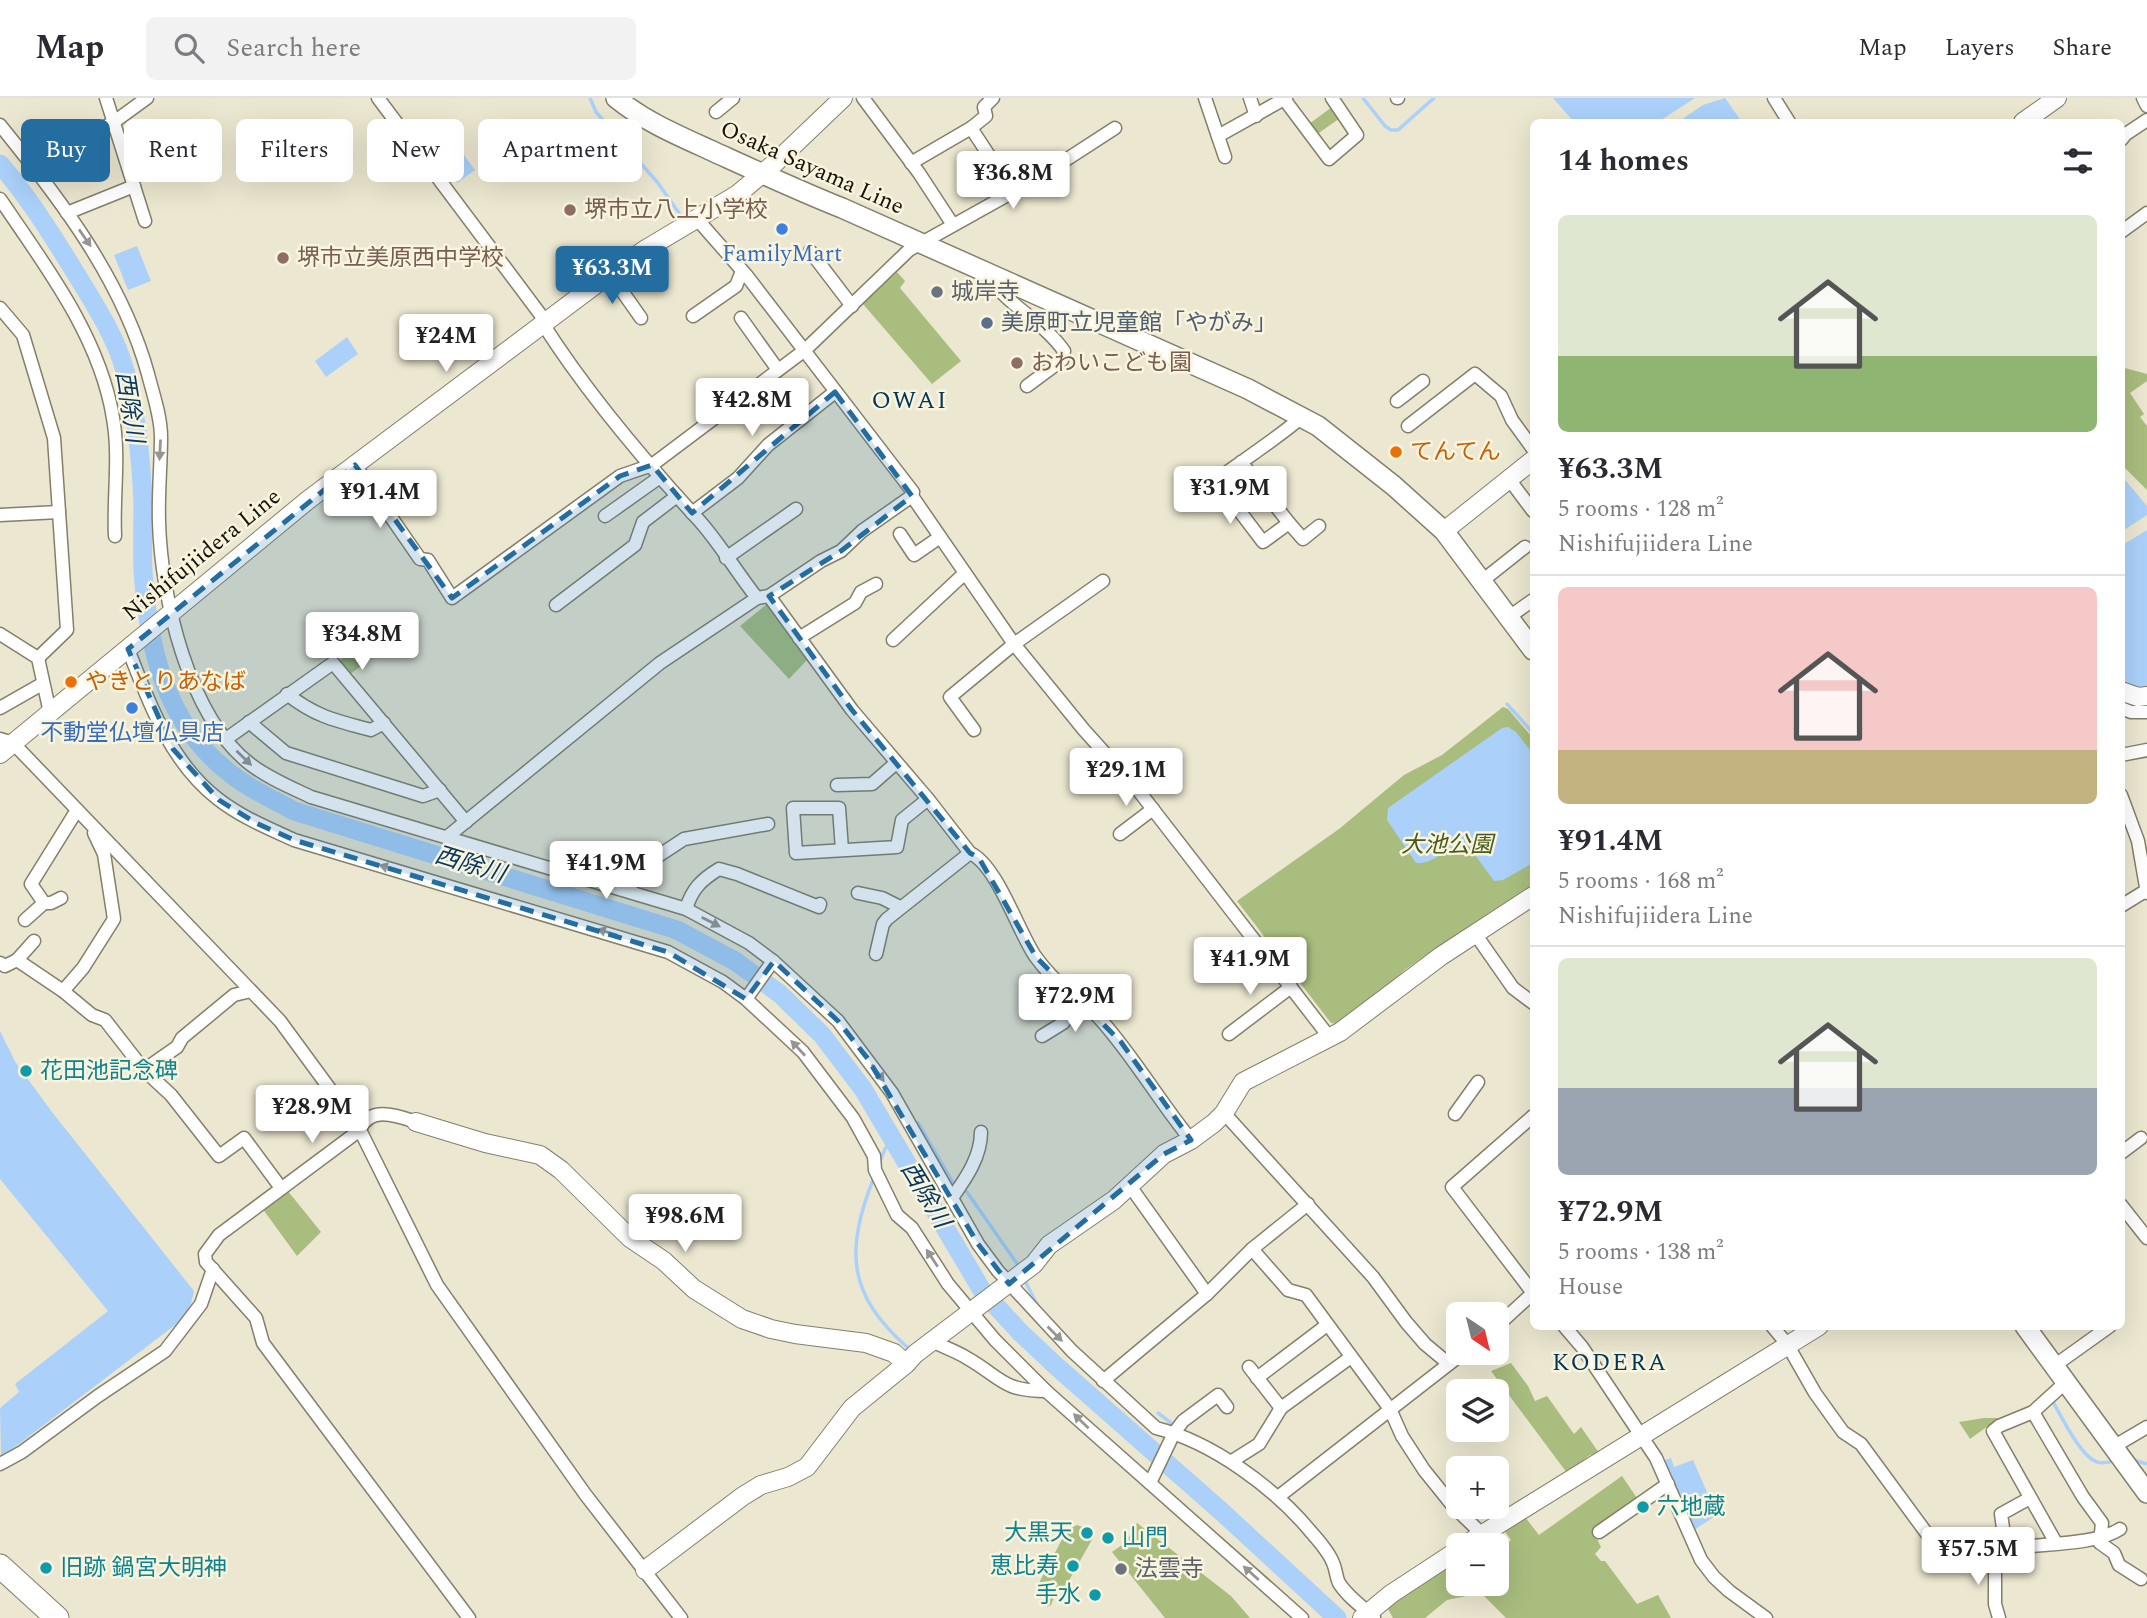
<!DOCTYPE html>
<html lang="en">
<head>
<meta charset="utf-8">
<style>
	body { margin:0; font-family:Spectral,"Noto Sans JP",serif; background:#f2f2f3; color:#2b2b33; height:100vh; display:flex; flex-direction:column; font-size:26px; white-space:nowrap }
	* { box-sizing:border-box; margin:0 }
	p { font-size:23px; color:#7c7c81 }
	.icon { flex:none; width:38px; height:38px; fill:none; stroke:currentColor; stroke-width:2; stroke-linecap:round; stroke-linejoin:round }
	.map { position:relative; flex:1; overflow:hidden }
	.side { position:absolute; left:1530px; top:21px; width:595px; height:1211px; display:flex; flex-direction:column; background:#fff; border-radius:10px; box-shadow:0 7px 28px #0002 }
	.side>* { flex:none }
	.banner { position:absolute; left:21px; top:21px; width:665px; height:63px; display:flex; gap:14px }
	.needle { width:46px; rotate:145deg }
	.tools { position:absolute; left:1446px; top:1204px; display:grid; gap:14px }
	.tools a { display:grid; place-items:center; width:63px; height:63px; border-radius:10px; background:#fff; box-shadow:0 7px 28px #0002; font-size:35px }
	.price { position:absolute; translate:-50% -60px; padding:0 16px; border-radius:7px; background:#fff; color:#222; font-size:23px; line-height:46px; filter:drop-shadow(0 2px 4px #0008) }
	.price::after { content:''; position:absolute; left:50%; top:42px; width:21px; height:16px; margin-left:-10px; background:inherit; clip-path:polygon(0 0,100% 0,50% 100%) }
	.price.selected { background:#236da1; color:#fff }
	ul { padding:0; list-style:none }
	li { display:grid; align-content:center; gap:14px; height:371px; padding:0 28px }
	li+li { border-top:2px solid #e1e1e2 }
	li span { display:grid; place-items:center; height:217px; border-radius:10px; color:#555 }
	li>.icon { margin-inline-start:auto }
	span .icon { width:126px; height:126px; fill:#fffc; stroke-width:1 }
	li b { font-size:30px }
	h2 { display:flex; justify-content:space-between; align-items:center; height:84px; padding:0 28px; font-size:30px }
	.tag { padding:0 24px; border-radius:10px; background:#fff; box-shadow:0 7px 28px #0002; font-size:24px; line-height:63px }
	.tag.selected { background:#236da1; color:#fff }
	header { display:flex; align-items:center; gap:42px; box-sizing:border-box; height:98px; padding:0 35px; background:#fff; border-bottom:2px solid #e1e1e2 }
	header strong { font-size:33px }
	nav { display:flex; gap:38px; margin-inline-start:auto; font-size:24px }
	.search { width:490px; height:63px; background:#f2f2f3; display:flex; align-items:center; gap:18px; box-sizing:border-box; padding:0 24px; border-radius:10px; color:#7c7c81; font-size:26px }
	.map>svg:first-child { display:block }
</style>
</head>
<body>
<header>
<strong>Map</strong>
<div class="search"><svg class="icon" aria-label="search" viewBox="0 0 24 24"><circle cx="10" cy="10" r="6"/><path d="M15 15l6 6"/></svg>Search here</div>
<nav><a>Map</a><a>Layers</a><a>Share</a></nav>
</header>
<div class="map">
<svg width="2147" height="1520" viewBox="0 0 2147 1520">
	<rect width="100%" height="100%" fill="#ece7d0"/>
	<g fill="#a8bd7e">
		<polygon points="1332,9 1340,20 1316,37 1309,26"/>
		<polygon points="897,174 905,183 900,190 961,263 932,286 863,206"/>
		<polygon points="2121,269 2147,276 2147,283 2130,295 2144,316 2140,319 2147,328 2147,392 2121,366"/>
		<polygon points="767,506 808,561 789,581 740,528"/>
		<polygon points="363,545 374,558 349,577 338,564"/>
		<polygon points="1503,609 1508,611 1533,640 1533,788 1426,857 1406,871 1373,901 1338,926 1331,925 1237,803 1339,731 1404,677 1442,657"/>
		<polygon points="287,1092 321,1134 297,1158 262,1110"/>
		<polygon points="1511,1265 1528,1288 1535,1303 1547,1298 1574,1336 1581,1329 1599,1355 1590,1357 1567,1375 1491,1273"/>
		<polygon points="1984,1320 1999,1320 1970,1341 1959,1324"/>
		<polygon points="1622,1378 1639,1403 1594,1435 1601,1449 1595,1456 1601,1463 1605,1463 1637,1506 1658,1497 1671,1520 1506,1520 1481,1495 1447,1502 1425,1520 1393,1520 1387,1509 1458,1461 1458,1486 1496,1486 1496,1455 1511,1442 1504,1432 1525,1419 1539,1437"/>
		<polygon points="1137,1425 1231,1498 1250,1520 1165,1520 1112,1454 1125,1445"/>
		<polygon points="1077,1427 1094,1433 1094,1438 1067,1486 1056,1494 1051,1507 1047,1509 1040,1483 1067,1432"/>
	</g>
	<g fill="#abd1fa">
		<polygon points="1553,0 1695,0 1658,24 1574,24"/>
		<polygon points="1725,0 1742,24 1678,24 1703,7"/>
		<polygon points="453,42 475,72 457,85 435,56"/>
		<polygon points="137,148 151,183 128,192 114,157"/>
		<polygon points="347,239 358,256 326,279 315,263"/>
		<polygon points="2121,377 2147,408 2147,417 2121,434"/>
		<polygon points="2147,432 2147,590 2133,588 2121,582 2121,448"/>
		<path d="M1508,629L1516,634L1533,656V765L1503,782L1494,783L1467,746C1446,747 1435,767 1416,765L1387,722L1388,710L1502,630Z"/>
		<polygon points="0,933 16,965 52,1014 194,1193 191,1206 183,1221 15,1349 1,1357 0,1310 19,1294 15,1286 108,1213 0,1081"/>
		<polygon points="1671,1360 1674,1369 1693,1362 1717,1417 1694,1432 1662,1363"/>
	</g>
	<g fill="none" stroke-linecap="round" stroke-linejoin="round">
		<g stroke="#abd1fa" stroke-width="3.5">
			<polyline points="590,0 596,14 658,85 681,118"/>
			<polyline points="1363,0 1385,28 1391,32 1398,32 1434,0"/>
			<polyline points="1507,606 1533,635"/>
			<polyline points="918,1025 953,1085"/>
			<polyline points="879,1066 885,1051 894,1041"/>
			<path d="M874,1079C845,1153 847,1196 908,1250"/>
			<polyline points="967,1094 1018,1167"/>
			<polyline points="1026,1185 1038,1208"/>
			<path d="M2053,1304C2061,1318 2081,1359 2097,1364C2102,1366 2109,1364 2115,1363"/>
			<polyline points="1158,1315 1171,1325"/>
			<polyline points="2134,1362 2147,1366"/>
		</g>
		<path stroke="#abd1fa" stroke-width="19" d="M0,66C30,101 54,140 78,179C96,209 116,239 125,273C137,315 141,361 143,404C143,427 142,450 143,473C148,548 164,622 226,672C246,689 270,700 294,713L677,832L735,863L780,896L822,937L863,991L983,1194L1021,1235L1055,1267L1222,1414L1337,1520"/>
		<defs>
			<g id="street">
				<polyline points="106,0 145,123"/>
				<polyline points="378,0 546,224"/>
				<polyline points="863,0 919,75 953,127"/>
				<polyline points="1205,0 1225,59"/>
				<polyline points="1250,0 1256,18"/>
				<polyline points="1397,0 1398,0"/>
				<polyline points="1774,0 1789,24"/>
				<polyline points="2143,0 2147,8"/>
				<polyline points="1284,1 1329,61 1357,37 1332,0"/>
				<polyline points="716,14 733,0"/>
				<path d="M0,27C61,102 122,182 148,276C153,296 161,318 161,339C161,367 158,395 159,424C161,498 188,618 250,666C268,680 290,689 311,699L686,811L749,845L773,863L838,923L892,995L978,1146L998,1173L1072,1253L1156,1330C1212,1344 1275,1390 1311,1434C1318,1442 1329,1454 1333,1465C1336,1471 1336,1479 1339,1485C1347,1498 1362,1509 1374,1519"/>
				<polyline points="971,30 1013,94"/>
				<polyline points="1218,38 1286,0"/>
				<polyline points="2121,42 2126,36 2147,22"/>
				<polyline points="69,48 114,24 147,0"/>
				<polyline points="911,65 971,30 986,18 984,9 993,0"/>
				<path d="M0,101C45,167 100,239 113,320C120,359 113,399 115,438"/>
				<polyline points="67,115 134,88"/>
				<polyline points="697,121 747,178 913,394 912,398 1014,546 1084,632 1138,692 1330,940"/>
				<polyline points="2121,134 2147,115"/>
				<polyline points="810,153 852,208"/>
				<polyline points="610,176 641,220"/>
				<path d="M987,177C1008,208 1043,223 1064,253L1062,262L1027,288"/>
				<polyline points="0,210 23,237 54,340 67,532 38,560"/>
				<polyline points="693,218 736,188 742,173"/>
				<polyline points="741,220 778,272"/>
				<path d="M543,226C587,295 641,359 696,419C717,441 737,475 757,500"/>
				<polyline points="1397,303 1423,283"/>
				<polyline points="1408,328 1475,276 1501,298 1512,322 1533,351"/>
				<path d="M1241,364L1289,425L1263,444L1216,382C1245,361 1275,342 1302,319"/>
				<polyline points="355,367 420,461 428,462 452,500 620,378 652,367 805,252 909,152 1038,80 1115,30"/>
				<polyline points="1509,381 1533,413"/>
				<polyline points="692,415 738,380 768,347 835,294"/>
				<polyline points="0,417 59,414"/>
				<polyline points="605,418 660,379"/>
				<polyline points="1289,425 1303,441 1319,428"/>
				<polyline points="900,436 914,457 940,439"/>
				<polyline points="726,460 796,411"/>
				<polyline points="1482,483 1525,449"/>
				<path d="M769,498L852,612L928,701L970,755C997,767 1018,833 1035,858C1045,872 1060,887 1072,898C1082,907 1090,909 1101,922C1134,959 1159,1003 1191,1042"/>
				<polyline points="556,507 635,447 643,424 677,398"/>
				<polyline points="1509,519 1533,502"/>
				<polyline points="0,536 38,560 50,615"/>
				<polyline points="799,540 855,505 861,494 876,486"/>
				<polyline points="893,542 965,475"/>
				<path d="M128,551C149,605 170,664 218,701C241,719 268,730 294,742L668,854L723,884L746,901L803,954L853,1020L874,1058L875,1072L897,1117L912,1130L948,1186L995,1242L1046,1293L1302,1520"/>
				<path d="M287,596C316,619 337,623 371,632L384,625"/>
				<polyline points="0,610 42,586"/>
				<polyline points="2121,610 2131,614 2147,614"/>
				<polyline points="249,624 286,655 423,698 440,692"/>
				<polyline points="974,632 950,599 1014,546 1103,483"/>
				<polyline points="0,641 13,645 280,923 360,1032 437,1187 585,1396 681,1520"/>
				<polyline points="226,641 333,565 466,724"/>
				<polyline points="2121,657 2147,652"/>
				<polyline points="837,687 872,686 896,665"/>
				<polyline points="2121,697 2138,743 2147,795"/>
				<polyline points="1120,736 1153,711"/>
				<polyline points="447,739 660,565 757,500 769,498 821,463 841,453 862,433 912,398"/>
				<polyline points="842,752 839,710 793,710 796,755 897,749 902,722 928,701"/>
				<polyline points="629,793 637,772 684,741 768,726"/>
				<polyline points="858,795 882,800 900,809"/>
				<polyline points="61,800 51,805 44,805 31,786 77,712"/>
				<polyline points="2121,808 2147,792"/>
				<path d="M686,811C692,791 701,782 719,771L737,776L819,809L820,806"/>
				<polyline points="25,822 44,805"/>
				<polyline points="1476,837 1513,890 1533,905"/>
				<polyline points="876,856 883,826 887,821 970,755"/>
				<polyline points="17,862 34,843"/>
				<polyline points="0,865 5,868 17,862 63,893 92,917 105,922 144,972 171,997 219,1058 244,1040 281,1090"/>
				<polyline points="63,893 83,870 114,821 104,756 94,735"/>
				<polyline points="746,901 773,863"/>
				<polyline points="1229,936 1291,889"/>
				<polyline points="1042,938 1063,925 1080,903"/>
				<polyline points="144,972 177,949 182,940 234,897 251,893"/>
				<polyline points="1224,1015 1373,1179 1406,1224 1425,1246 1449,1266"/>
				<polyline points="1455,1016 1478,984"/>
				<polyline points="1533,1018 1452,1089 1533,1195"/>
				<path d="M416,1024C398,1018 369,1007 360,1032L219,1137L205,1156L206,1164L256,1220L263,1245L469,1520"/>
				<polyline points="2121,1055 2141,1040"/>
				<polyline points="1130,1088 1207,1196"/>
				<path d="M952,1100C966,1080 981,1059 981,1034"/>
				<polyline points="2121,1107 2147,1140"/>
				<polyline points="1252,1151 1288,1192 1306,1197 1390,1311 1402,1338 1424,1372 1453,1408 1482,1436"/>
				<polyline points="1564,1228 1582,1249 1656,1360 1701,1462 1714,1479 1729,1493 1766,1520"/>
				<path d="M1772,1228L1787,1246L1815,1295L1843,1334L1861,1346L1947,1463C1967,1464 1987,1454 2007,1451C2039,1445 2094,1448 2120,1431"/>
				<polyline points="1496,1229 1533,1195"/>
				<path d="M932,1243C943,1249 956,1253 967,1260C1002,1280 1002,1293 1046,1293"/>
				<polyline points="2054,1268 2110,1228"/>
				<polyline points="1249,1269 1281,1310"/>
				<polyline points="1257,1280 1327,1227"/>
				<polyline points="1103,1283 1207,1196 1252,1151 1308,1106"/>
				<polyline points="2033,1314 2083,1399 2102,1425 2100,1445 2114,1455 2119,1467 2141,1481"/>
				<polyline points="2113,1349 2147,1329"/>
				<polyline points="1232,1363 1259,1346 1281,1310 1351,1259"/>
				<polyline points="0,1366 22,1354 98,1298 165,1253 201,1206 213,1171"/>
				<polyline points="1150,1385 1174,1335 1183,1323 1218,1297 1227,1309"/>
				<polyline points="1278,1399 1463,1255"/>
				<polyline points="1599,1434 1668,1386"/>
				<polyline points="2056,1445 1993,1333 1999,1328 2033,1314 2066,1284"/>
				<polyline points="2006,1451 2001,1416 2030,1400"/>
				<polyline points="1995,1454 1995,1506 1999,1520"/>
			</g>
			<g id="secondary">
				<polyline points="2023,24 2057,0"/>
				<polyline points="1444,433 1533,362"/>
				<polyline points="2121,593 2138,599 2147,598"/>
				<polyline points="0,656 308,402 607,178 646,151 738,96 776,64 843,0"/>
				<polyline points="416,1024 485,1045 540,1057 561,1072 630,1140 664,1163 694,1191 742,1221 771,1231 795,1236 866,1245 894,1255 906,1266 915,1256 1034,1166 1049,1147 1114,1102 1164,1056 1191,1042 1214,1025 1224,1015 1243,984 1340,934 1441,858 1533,798"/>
				<polyline points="1465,1447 1819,1228"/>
				<polyline points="645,1472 743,1398 761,1387 788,1379 807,1369 852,1310 906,1266"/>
				<polyline points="1362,1520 1391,1496 1458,1452"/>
			</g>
			<g id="primary">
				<path d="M616,0C644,23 677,37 710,52C754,72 797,92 842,110L1248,291L1318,328L1394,388L1444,433L1533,552"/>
				<polyline points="2025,1228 2147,1395"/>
			</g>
			<polyline id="highway" points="0,1468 57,1520"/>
		</defs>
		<use href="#street" stroke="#847f6a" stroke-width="15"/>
		<use href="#secondary" stroke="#847f6a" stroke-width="20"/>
		<use href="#primary" stroke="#847f6a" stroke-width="22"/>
		<use href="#highway" stroke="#847f6a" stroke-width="25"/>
		<use href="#street" stroke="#fff" stroke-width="12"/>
		<use href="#secondary" stroke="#fff" stroke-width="18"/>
		<use href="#primary" stroke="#fff" stroke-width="19"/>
		<use href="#highway" stroke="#fff" stroke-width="23"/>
	</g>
	<defs><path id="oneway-solid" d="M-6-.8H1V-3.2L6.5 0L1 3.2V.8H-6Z" transform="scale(1.75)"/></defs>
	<g fill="#969591">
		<use href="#oneway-solid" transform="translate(85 140) rotate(55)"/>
		<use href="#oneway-solid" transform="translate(160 352) rotate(93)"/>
		<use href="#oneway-solid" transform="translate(244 660) rotate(44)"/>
		<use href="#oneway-solid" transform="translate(389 770) rotate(-164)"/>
		<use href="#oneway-solid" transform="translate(711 824) rotate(27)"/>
		<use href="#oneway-solid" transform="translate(607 834) rotate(-163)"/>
		<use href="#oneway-solid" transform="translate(798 950) rotate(-133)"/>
		<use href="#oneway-solid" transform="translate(878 975) rotate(54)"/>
		<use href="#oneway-solid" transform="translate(932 1160) rotate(-123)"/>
		<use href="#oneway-solid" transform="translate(1055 1236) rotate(45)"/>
		<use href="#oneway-solid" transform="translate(1081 1323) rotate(-136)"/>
		<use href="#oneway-solid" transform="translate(1251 1475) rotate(-138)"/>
	</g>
	<path fill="#236da1" fill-opacity="0.2" stroke="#236da1" stroke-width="5" stroke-dasharray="14 9" stroke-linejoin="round" d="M835,294L912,398L841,453L769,498L852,612L970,755L979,760L1036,859L1121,944L1191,1042L1164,1056L1009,1186L978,1146L868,961L838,923L774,863L746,901L668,854L294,742L256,725L219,702L173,651L128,551L355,367L452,500L620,378L652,367L692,415Z"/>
	<g fill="#8d6e63" stroke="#f9f4dd" stroke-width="2.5">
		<circle cx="570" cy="112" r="7"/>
		<circle cx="283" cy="160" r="7"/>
		<circle cx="1017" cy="265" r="7"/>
	</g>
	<g fill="#3f7fe0" stroke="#f9f4dd" stroke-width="2.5">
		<circle cx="782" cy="131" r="7"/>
		<circle cx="132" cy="610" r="7"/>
	</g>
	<g fill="#6b7280" stroke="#f9f4dd" stroke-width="2.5">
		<circle cx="937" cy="194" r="7"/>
		<circle cx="1121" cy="1471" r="7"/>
	</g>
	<circle fill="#5c6f8a" stroke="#f9f4dd" stroke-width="2.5" cx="987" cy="225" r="7"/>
	<g fill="#e8710a" stroke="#f9f4dd" stroke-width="2.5">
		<circle cx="1396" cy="354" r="7"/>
		<circle cx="71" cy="584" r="7"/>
	</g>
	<g fill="#0f9aa8" stroke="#f9f4dd" stroke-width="2.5">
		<circle cx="26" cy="973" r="7"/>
		<circle cx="1643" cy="1409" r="7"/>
		<circle cx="1087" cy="1435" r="7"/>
		<circle cx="1108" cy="1440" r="7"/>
		<circle cx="1073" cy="1468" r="7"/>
		<circle cx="46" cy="1470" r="7"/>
		<circle cx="1095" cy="1497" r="7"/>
	</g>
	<g text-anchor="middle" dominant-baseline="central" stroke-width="5" stroke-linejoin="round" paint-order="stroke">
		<g font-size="23" fill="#15130b" stroke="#f9f4dd">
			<text transform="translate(812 70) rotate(24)">Osaka Sayama Line</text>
			<text transform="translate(202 457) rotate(-39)">Nishifujiidera Line</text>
		</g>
		<g font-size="23" fill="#785e54" stroke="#f9f4dd" text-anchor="start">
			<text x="584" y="112">堺市立八上小学校</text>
			<text x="297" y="160">堺市立美原西中学校</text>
			<text x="1031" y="265">おわいこども園</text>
		</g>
		<g font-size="23" fill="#366cbe" stroke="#f9f4dd">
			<text x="782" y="156">FamilyMart</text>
			<text x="132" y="635">不動堂仏壇仏具店</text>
		</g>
		<g font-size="23" fill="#5b616d" stroke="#f9f4dd" text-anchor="start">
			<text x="951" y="194">城岸寺</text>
			<text x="1135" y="1471">法雲寺</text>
		</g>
		<g font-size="23" fill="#4e5e75" stroke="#f9f4dd" text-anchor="start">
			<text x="1001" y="225">美原町立児童館「やがみ」</text>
		</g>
		<g font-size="23" fill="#c56008" stroke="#f9f4dd" text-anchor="start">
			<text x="1410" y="354">てんてん</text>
			<text x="85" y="584">やきとりあなば</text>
		</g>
		<g font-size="23" font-style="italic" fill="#495a1d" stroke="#f9f4dd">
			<text x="1447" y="747">大池公園</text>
		</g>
		<g font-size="23" fill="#0d838f" stroke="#f9f4dd" text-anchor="start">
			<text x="40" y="973">花田池記念碑</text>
			<text x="1657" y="1409">六地蔵</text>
			<text x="1073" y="1435" text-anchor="end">大黒天</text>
			<text x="1122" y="1440">山門</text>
			<text x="1059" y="1468" text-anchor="end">恵比寿</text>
			<text x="60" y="1470">旧跡 鍋宮大明神</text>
			<text x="1081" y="1497" text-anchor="end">手水</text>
		</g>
		<g font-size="24" letter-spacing="2" fill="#003658" stroke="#f9f4dd">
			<text x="910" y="303">OWAI</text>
			<text x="1610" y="1265">KODERA</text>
		</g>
		<g font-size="24" font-style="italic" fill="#093963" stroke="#f9f4dd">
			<text transform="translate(129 309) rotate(81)">西除川</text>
			<text transform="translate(470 767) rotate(17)">西除川</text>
			<text transform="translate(925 1097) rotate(59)">西除川</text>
		</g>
	</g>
</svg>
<div class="tools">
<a><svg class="needle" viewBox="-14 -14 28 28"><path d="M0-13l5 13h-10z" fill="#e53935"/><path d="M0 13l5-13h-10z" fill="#7c7c81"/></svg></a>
<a><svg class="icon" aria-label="layers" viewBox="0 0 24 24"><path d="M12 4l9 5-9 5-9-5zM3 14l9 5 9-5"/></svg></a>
<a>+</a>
<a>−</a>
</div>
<b class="price" style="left:1013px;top:113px">¥36.8M</b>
<b class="price selected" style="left:612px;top:208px">¥63.3M</b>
<b class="price" style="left:446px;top:276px">¥24M</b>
<b class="price" style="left:752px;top:340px">¥42.8M</b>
<b class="price" style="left:1230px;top:428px">¥31.9M</b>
<b class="price" style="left:380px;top:432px">¥91.4M</b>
<b class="price" style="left:362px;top:574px">¥34.8M</b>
<b class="price" style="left:1126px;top:710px">¥29.1M</b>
<b class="price" style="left:606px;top:803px">¥41.9M</b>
<b class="price" style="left:1250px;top:899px">¥41.9M</b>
<b class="price" style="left:1075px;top:936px">¥72.9M</b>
<b class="price" style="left:312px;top:1047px">¥28.9M</b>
<b class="price" style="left:685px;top:1156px">¥98.6M</b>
<b class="price" style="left:1978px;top:1489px">¥57.5M</b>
<div class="banner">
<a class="tag selected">Buy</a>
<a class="tag">Rent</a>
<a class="tag">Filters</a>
<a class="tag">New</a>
<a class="tag">Apartment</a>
</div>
<section class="side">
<h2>14 homes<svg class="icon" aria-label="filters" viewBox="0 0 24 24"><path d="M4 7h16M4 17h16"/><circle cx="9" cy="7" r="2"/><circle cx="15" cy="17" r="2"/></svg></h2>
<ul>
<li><span style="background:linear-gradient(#dfe7d0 65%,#8fb573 0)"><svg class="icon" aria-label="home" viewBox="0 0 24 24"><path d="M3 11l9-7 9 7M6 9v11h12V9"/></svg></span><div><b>¥63.3M</b><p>5 rooms · 128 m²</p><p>Nishifujiidera Line</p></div></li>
<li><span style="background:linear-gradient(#f6c9c9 75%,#c2b280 0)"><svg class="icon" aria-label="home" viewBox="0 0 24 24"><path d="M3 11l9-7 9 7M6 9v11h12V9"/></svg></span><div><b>¥91.4M</b><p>5 rooms · 168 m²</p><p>Nishifujiidera Line</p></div></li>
<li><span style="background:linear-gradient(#dfe7d0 60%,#9aa5b1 0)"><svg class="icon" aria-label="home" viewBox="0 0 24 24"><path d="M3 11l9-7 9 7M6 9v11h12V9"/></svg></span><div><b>¥72.9M</b><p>5 rooms · 138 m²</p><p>House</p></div></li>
</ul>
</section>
</div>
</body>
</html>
